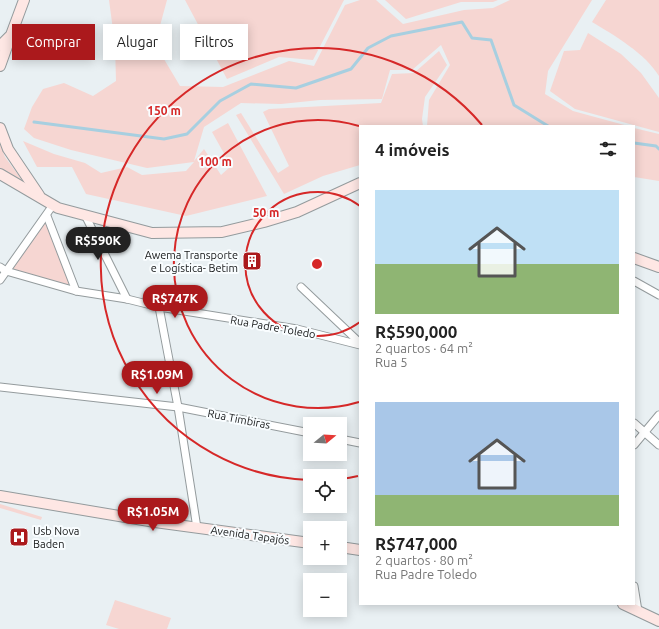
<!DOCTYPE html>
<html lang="pt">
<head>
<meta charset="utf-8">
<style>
	body { margin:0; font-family:Ubuntu,sans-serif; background:#f6f6f6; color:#222; height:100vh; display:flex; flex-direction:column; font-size:15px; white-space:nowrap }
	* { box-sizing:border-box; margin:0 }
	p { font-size:13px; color:#767676 }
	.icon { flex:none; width:22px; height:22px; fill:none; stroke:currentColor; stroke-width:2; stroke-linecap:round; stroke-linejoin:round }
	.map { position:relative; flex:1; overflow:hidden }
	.drawer { position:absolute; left:359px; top:125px; width:276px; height:480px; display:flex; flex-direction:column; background:#fff; border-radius:0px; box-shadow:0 2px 10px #0003 }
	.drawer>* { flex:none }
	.banner { position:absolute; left:12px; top:24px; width:287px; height:36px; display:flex; gap:8px }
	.needle { width:26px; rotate:72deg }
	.tools { position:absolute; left:303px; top:417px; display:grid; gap:8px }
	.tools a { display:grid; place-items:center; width:44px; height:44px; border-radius:0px; background:#fff; box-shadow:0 2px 10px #0003; font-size:20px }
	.price { position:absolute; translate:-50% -34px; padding:0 9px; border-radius:14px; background:#ab191c; color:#fff; font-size:13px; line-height:26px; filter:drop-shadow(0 1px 2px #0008) }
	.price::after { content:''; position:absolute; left:50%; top:24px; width:12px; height:9px; margin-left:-6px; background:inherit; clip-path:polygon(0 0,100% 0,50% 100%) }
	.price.selected { background:#222; color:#fff }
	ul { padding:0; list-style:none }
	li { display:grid; align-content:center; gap:8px; height:212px; padding:0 16px }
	li span { display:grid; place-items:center; height:124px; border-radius:0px; color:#555 }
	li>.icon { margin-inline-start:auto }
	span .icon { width:72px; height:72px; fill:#fffc; stroke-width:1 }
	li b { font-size:17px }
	h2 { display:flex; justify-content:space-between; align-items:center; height:48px; padding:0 16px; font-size:17px }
	.pill { padding:0 14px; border-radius:0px; background:#fff; box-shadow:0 2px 10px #0003; font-size:14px; line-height:36px }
	.pill.selected { background:#ab191c; color:#fff }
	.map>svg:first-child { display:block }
</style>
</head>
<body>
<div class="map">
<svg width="659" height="629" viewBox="0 0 659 629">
	<rect width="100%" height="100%" fill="#e9f0f3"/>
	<g fill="#f6d6d2">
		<polygon points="109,0 167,0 155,44 180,86 223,87 289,61 314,66 345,5 360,0 376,0 403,24 464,10 493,8 510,0 592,0 548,71 545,94 573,111 628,126 427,126 429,100 450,65 441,45 412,70 390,70 382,99 320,100 281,104 241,103 204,127 194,161 204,149 221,175 231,166 212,132 228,123 267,196 186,216 86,194 72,167 37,167 23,141 54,154 85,163 101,173 127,167 142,175 186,171 194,162 147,168 71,150 34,138 24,129 32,107 43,89 64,83 93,96 116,81 115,45"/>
		<polygon points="185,0 344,0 313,60 279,57 227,79"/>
		<polygon points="385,0 498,0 493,2 461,2 406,19"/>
		<path d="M606,0H659V76C646,54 614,35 592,22Z"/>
		<polygon points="588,33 621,54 641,73 659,98 659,132 575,109 550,91 564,51 580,50"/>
		<polygon points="439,51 447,65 425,97 422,119 423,126 360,126 360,165 323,176 284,194 236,115 241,113 278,173 289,166 263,112 269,109 381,103 392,74 414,73"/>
		<polygon points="634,128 659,134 659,181 634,177"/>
		<polygon points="0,143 5,157 22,180 0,168"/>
		<polygon points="45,222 70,285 11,270"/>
		<polygon points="0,504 42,517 41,520 0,508"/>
		<polygon points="115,600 171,618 167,629 119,629 106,625"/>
	</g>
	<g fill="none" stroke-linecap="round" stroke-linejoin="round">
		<g stroke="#a7cfe0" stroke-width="3">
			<polyline points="34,122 164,139 187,134 220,101 251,84 296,88 351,69 368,48 391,36 462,22 472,38 491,40 514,105 548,126"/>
			<polyline points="634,143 656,146 659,149"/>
		</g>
		<defs>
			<g id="street">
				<polyline points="85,215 127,299"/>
				<polyline points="47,216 76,291"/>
				<polyline points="0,267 6,271 76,291 127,299 159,307 297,329 360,345"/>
				<polyline points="0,280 53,205"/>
				<polyline points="634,281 659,295"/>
				<polyline points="301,287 360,343"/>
				<polyline points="159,307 178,407 197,528"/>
				<polyline points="0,387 178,407 310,433"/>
				<polyline points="634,423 659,445"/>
				<polyline points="340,439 360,443"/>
				<polyline points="634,445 659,415"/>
				<polyline points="634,586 638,611"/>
			</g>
			<g id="secondary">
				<polyline points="0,46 11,35 24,0"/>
				<polyline points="0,66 10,38"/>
				<polyline points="0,128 8,149 39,195"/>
				<polyline points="0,174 58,208 152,233 222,232 264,222 297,212 360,183"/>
				<polyline points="634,258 659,267"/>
				<polyline points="0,496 155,522 310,543"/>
				<polyline points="340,547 360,550"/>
				<polyline points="623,604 659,621"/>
			</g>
		</defs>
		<use href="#street" stroke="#949b9d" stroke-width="9"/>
		<use href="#secondary" stroke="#949b9d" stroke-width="12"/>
		<use href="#street" stroke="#fff" stroke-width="7"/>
		<use href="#secondary" stroke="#fee7e4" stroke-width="10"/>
	</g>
	<g fill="none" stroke="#d62828" stroke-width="2">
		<path d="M360 322A72 72 0 1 1 360 206"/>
		<path d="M359 402A144 144 0 1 1 359 126"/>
		<path d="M358 476A216 216 0 0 1 341 479M309 480A216 216 0 1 1 482 125"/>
	</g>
	<defs>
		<symbol id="building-square" viewBox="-11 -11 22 22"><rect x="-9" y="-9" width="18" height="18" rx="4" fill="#ab191c" stroke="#f9fdff"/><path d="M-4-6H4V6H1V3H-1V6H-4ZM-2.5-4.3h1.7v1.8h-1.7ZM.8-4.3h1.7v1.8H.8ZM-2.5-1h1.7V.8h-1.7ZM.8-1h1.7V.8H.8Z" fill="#fff"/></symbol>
		<symbol id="hospital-square" viewBox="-11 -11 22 22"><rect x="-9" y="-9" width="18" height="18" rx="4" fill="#ab191c" stroke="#f9fdff"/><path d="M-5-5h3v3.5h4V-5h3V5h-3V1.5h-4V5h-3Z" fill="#fff"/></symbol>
	</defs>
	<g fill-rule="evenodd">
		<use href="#building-square" x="241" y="250" width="22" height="22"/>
		<use href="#hospital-square" x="8" y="526" width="22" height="22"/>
	</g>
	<g text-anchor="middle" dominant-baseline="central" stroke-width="4" stroke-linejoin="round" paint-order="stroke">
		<g font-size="11" fill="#161819" stroke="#f9fdff" text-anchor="end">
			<text x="238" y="255">Awema Transporte<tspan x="238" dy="13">e Logística- Betim</tspan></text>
			<text x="33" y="531" text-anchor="start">Usb Nova<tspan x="33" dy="13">Baden</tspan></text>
		</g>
		<g font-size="11" fill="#161819" stroke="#f9fdff">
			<text transform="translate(273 327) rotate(10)">Rua Padre Toledo</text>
			<text transform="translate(239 419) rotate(11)">Rua Timbiras</text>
			<text transform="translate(250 535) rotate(8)">Avenida Tapajós</text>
		</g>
	</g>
	<circle cx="317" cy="264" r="6" fill="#d62828" stroke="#f9fdff" stroke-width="2"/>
	<g font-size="12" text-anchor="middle" font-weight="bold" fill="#d62828" stroke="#f9fdff" stroke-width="4" stroke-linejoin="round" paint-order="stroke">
		<text x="164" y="115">150 m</text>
		<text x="215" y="166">100 m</text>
		<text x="266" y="217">50 m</text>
	</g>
</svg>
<div class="tools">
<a><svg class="needle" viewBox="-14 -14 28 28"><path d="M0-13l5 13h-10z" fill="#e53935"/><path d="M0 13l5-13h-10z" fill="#767676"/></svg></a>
<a><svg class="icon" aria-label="locate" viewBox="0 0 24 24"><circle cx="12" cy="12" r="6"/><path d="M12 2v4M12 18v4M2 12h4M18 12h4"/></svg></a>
<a>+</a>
<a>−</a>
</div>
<b class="price selected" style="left:98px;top:261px">R$590K</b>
<b class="price" style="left:175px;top:319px">R$747K</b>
<b class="price" style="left:157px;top:395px">R$1.09M</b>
<b class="price" style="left:153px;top:532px">R$1.05M</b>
<div class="banner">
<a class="pill selected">Comprar</a>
<a class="pill">Alugar</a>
<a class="pill">Filtros</a>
</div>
<section class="drawer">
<h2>4 imóveis<svg class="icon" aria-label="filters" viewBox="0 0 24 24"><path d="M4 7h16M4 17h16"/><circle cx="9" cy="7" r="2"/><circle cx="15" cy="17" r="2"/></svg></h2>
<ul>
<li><span style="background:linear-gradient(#bfe0f5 60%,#8fb573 0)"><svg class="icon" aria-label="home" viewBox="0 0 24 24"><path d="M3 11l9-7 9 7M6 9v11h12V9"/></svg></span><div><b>R$590,000</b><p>2 quartos · 64 m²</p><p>Rua 5</p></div></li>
<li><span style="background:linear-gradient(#a9c7e8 75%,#8fb573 0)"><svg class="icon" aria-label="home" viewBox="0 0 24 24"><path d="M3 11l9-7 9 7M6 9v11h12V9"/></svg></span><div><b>R$747,000</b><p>2 quartos · 80 m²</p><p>Rua Padre Toledo</p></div></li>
</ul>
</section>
</div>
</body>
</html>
